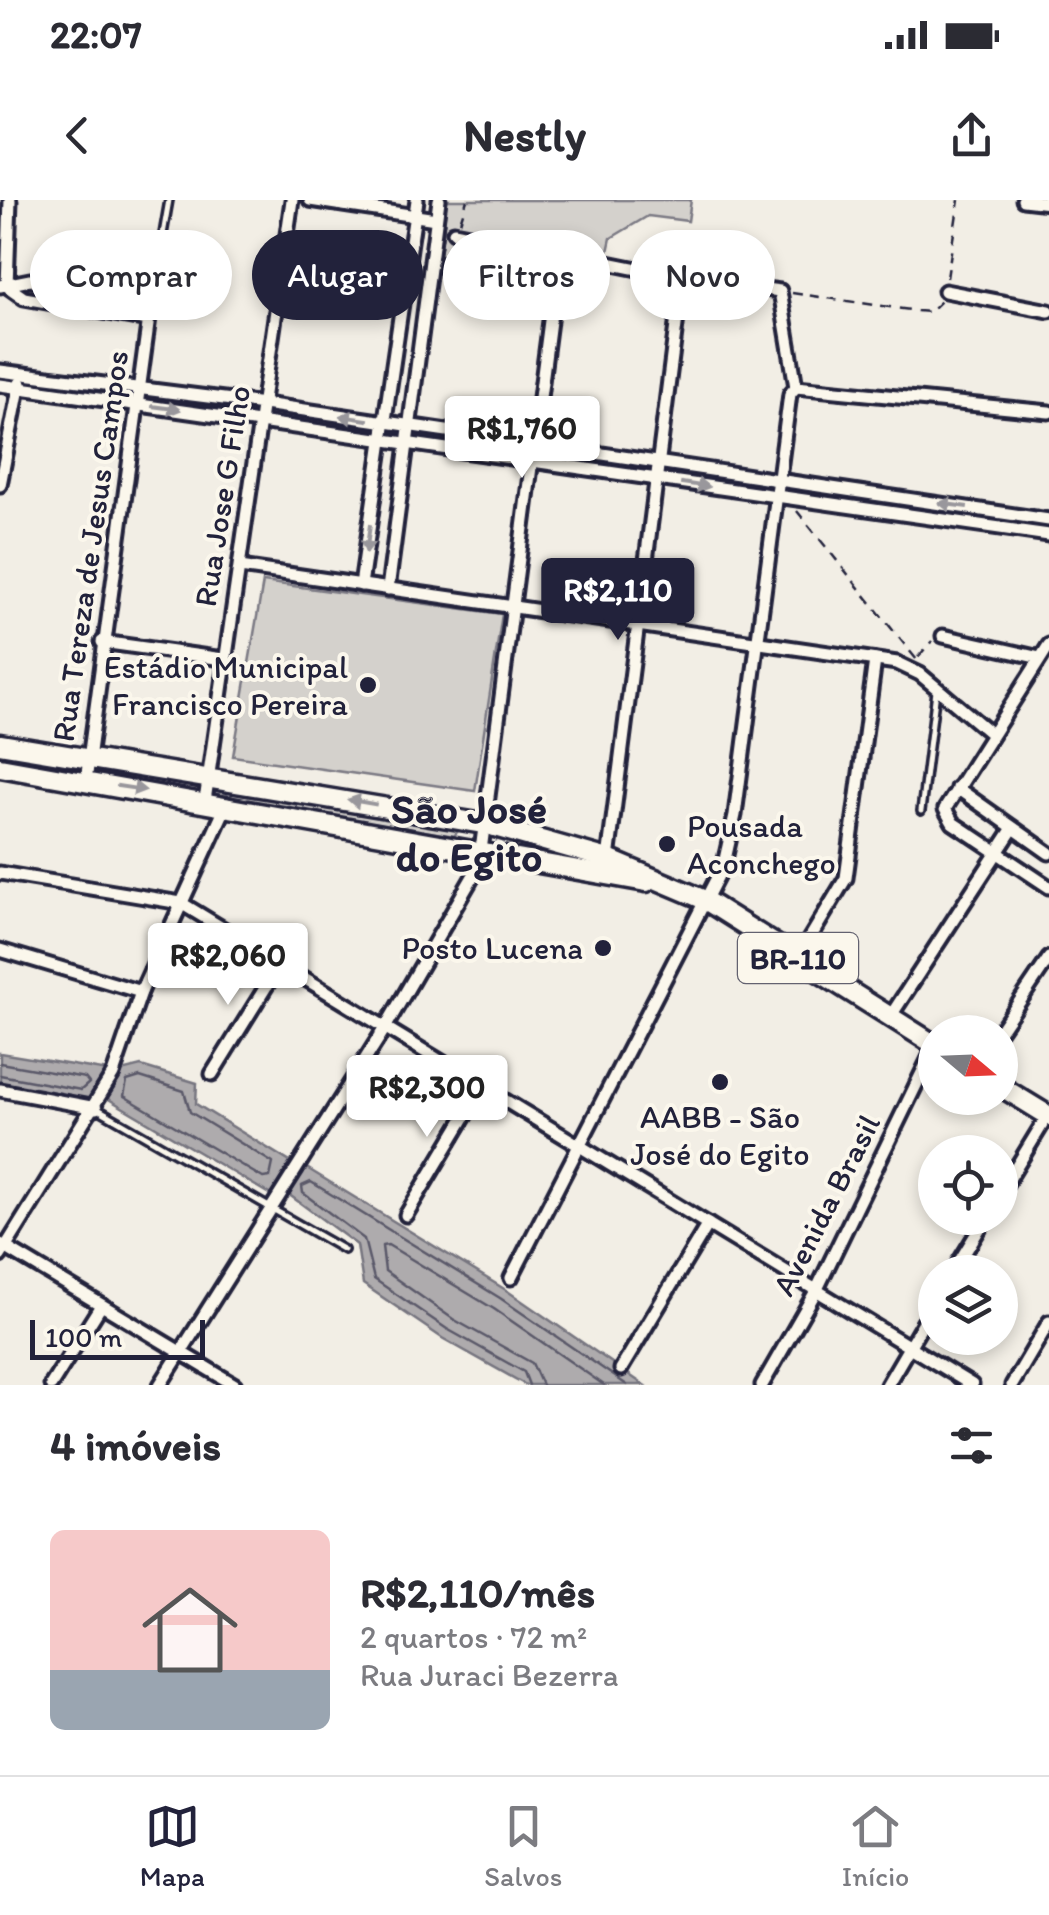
<!DOCTYPE html>
<html lang="pt">
<head>
<meta charset="utf-8">
<style>
	body { margin:0; font-family:Itim,sans-serif; background:#f2f2f3; color:#2b2b33; height:100vh; display:flex; flex-direction:column; font-size:38px; white-space:nowrap }
	* { box-sizing:border-box; margin:0 }
	p { font-size:32px; color:#7c7c81 }
	.icon { flex:none; width:55px; height:55px; fill:none; stroke:currentColor; stroke-width:2; stroke-linecap:round; stroke-linejoin:round }
	.map { position:relative; height:1185px; overflow:hidden }
	.drawer { display:flex; flex-direction:column; background:#fff; flex:1 }
	.drawer>* { flex:none }
	.top-card { position:absolute; left:30px; top:30px; width:990px; height:90px; display:flex; gap:20px }
	.needle { width:65px; rotate:109deg }
	.tools { position:absolute; left:918px; top:815px; display:grid; gap:20px }
	.tools a { display:grid; place-items:center; width:100px; height:100px; border-radius:50%; background:#fff; box-shadow:0 5px 15px #0003; font-size:50px }
	.scale { position:absolute; left:30px; bottom:25px; width:175px; box-sizing:border-box; padding-left:10px; border:5px solid #22223b; border-top:0; font-size:28px; line-height:35px; white-space:nowrap; color:#22223b; -webkit-text-stroke:8px #fbf7ec; paint-order:stroke }
	.price { position:absolute; translate:-50% -85px; padding:0 22px; border-radius:10px; background:#fff; color:#222; font-size:32px; line-height:65px; filter:drop-shadow(0 2px 5px #0008) }
	.price::after { content:''; position:absolute; left:50%; top:60px; width:30px; height:22px; margin-left:-15px; background:inherit; clip-path:polygon(0 0,100% 0,50% 100%) }
	.price.current { background:#22223b; color:#fff }
	ul { padding:0; list-style:none }
	li { display:flex; align-items:center; gap:30px; height:250px; padding:0 50px }
	li+li { border-top:2px solid #e1e1e2 }
	li span { display:grid; place-items:center; flex:none; width:280px; height:200px; border-radius:15px; color:#555 }
	li>.icon { margin-inline-start:auto }
	span .icon { width:120px; height:120px; fill:#fffc; stroke-width:1 }
	li b { font-size:42px }
	h2 { display:flex; justify-content:space-between; align-items:center; height:120px; padding:0 50px; font-size:42px }
	.chip { padding:0 35px; border-radius:45px; background:#fff; box-shadow:0 5px 15px #0003; font-size:35px; line-height:90px }
	.chip.current { background:#22223b; color:#fff }
	.status { display:flex; justify-content:space-between; align-items:center; height:70px; padding:0 50px; background:#fff; direction:ltr }
	.status svg { height:28px; fill:currentColor }
	header { display:flex; justify-content:space-between; align-items:center; height:130px; padding:0 50px; background:#fff; font-size:45px; font-weight:800 }
	.tab-bar { display:flex; justify-content:space-around; align-items:center; height:140px; border-top:2px solid #e1e1e2; background:#fff; font-size:28px; color:#7c7c81 }
	.tab-bar a { display:grid; justify-items:center; gap:5px }
	.tab-bar .current { color:#22223b }
	.map>svg:first-child { display:block }
</style>
</head>
<body>
<div class="status"><b>22:07</b><svg viewBox="0 0 49 12"><path d="M0 12V9h3v3zM5 12V6h3v6zM10 12V3h3v9zM15 12V0h3v12zM26 1h20v11H26zM47 4h2v5h-2z"/></svg></div>
<header><svg class="icon" aria-label="back" viewBox="0 0 24 24"><path d="M15 5l-7 7 7 7"/></svg>Nestly<svg class="icon" aria-label="share" viewBox="0 0 24 24"><path d="M12 15V3M7 8l5-5 5 5M5 13v7h14v-7"/></svg></header>
<div class="map">
<svg width="1049" height="1185" viewBox="0 0 1049 1185">
	<rect width="100%" height="100%" fill="#f2eee5"/>
	<filter id="ink" filterUnits="userSpaceOnUse"><feTurbulence type="fractalNoise" baseFrequency=".01" numOctaves="2"/><feDisplacementMap in="SourceGraphic" scale="20" xChannelSelector="R" yChannelSelector="G"/><feConvolveMatrix kernelMatrix="1 2 1 2 8 2 1 2 1" color-interpolation-filters="sRGB"/></filter>
	<g filter="url(#ink)">
		<g fill="#d4d1cc" stroke="#7b7a84" stroke-width="2.5">
			<polygon points="447,0 691,0 688,21 648,16 611,38 602,79 440,55"/>
			<polygon points="39,86 141,96 147,103 139,112 37,96 32,90"/>
			<polygon points="263,382 502,414 475,591 233,556"/>
			<polygon points="231,590 453,627 458,631 454,636 232,599"/>
		</g>
		<g fill="#aeabad" stroke="#76747f" stroke-width="2.5">
			<polygon points="0,853 108,871 89,902 0,884"/>
			<polygon points="141,866 197,883 196,904 290,962 271,995 107,898 121,871"/>
			<polygon points="305,967 506,1090 644,1185 526,1185 442,1138 363,1084 357,1045 284,991"/>
		</g>
		<g fill="none" stroke-linecap="round" stroke-linejoin="round">
			<g stroke="#5a5969" stroke-width="2.5">
				<polyline points="0,863 85,878 89,883 81,890 0,875"/>
				<polygon points="140,877 184,891 190,912 273,963 270,977 263,978 124,896 127,881"/>
				<polyline points="529,1185 524,1172 447,1129 374,1079 364,1039 303,993 302,986 311,982 500,1098 627,1185"/>
				<polyline points="542,1185 532,1163 453,1119 385,1071 382,1046 388,1045 494,1109 604,1185"/>
			</g>
			<defs>
				<g id="service">
					<polyline points="154,86 169,0"/>
					<polyline points="921,611 936,491"/>
					<polyline points="98,909 344,1050"/>
				</g>
				<g id="minor">
					<polyline points="310,0 436,19"/>
					<polyline points="1023,0 1049,3"/>
					<polyline points="454,32 682,78 780,91 796,187"/>
					<polyline points="0,86 30,80 153,88 86,581"/>
					<polyline points="7,86 24,98 148,120"/>
					<polyline points="7,86 10,0"/>
					<polyline points="945,91 1049,111"/>
					<polyline points="0,171 264,204 1049,320"/>
					<polyline points="0,185 1049,335"/>
					<polyline points="796,187 1049,212"/>
					<polyline points="0,285 20,183"/>
					<polyline points="240,367 897,463 920,474 990,533"/>
					<polyline points="361,385 417,0"/>
					<polyline points="388,389 439,0"/>
					<polyline points="943,436 1040,458"/>
					<polyline points="102,442 223,459"/>
					<polyline points="1049,445 945,609 953,623 1049,687"/>
					<polyline points="957,588 1049,653"/>
					<polyline points="205,601 292,0"/>
					<polyline points="608,659 682,78"/>
					<polyline points="0,673 181,703 972,1185"/>
					<polyline points="0,750 141,792"/>
					<polyline points="798,758 846,678 875,460"/>
					<polyline points="890,817 1013,628"/>
					<polyline points="999,832 1049,758"/>
					<polyline points="212,874 280,764"/>
					<polyline points="0,890 96,908"/>
					<polyline points="1000,994 1048,915"/>
					<polyline points="406,1015 483,886"/>
					<polyline points="0,1044 235,1185"/>
					<polyline points="0,1056 113,874 141,792 227,604"/>
					<polyline points="953,1072 986,1018"/>
					<polyline points="511,1078 724,664 735,615 790,194 796,187"/>
					<polyline points="621,1169 708,1024"/>
					<polyline points="51,1185 100,1107"/>
					<polyline points="160,1185 385,828 479,666 554,90"/>
					<polyline points="762,1185 816,1091 935,846"/>
					<polyline points="887,1185 935,1103"/>
					<polyline points="1012,1185 1049,1122"/>
				</g>
				<g id="primary">
					<polyline points="0,544 484,624 608,659 705,700 935,845"/>
					<polyline points="0,567 646,682"/>
					<polyline points="1000,886 1049,916"/>
				</g>
			</defs>
			<use href="#service" stroke="#22223b" stroke-width="12"/>
			<use href="#minor" stroke="#22223b" stroke-width="19"/>
			<use href="#primary" stroke="#22223b" stroke-width="25"/>
			<g stroke="#22223b" stroke-width="2.5" stroke-dasharray="10 8" stroke-linecap="butt">
				<polyline points="460,22 467,0"/>
				<polyline points="947,78 959,0"/>
				<polyline points="792,93 917,111 930,112 942,100"/>
				<polyline points="797,311 917,460"/>
				<polyline points="918,457 932,441"/>
			</g>
			<use href="#service" stroke="#fbf7ec" stroke-width="5"/>
			<use href="#minor" stroke="#fbf7ec" stroke-width="11"/>
			<use href="#primary" stroke="#fbf7ec" stroke-width="18"/>
		</g>
		<defs><path id="oneway-solid" d="M-6-.8H1V-3.2L6.5 0L1 3.2V.8H-6Z" transform="scale(2.5)"/></defs>
		<g fill="#99979c">
			<use href="#oneway-solid" transform="translate(166 208) rotate(8)"/>
			<use href="#oneway-solid" transform="translate(354 218) rotate(-171)"/>
			<use href="#oneway-solid" transform="translate(695 285) rotate(9)"/>
			<use href="#oneway-solid" transform="translate(953 305) rotate(-172)"/>
			<use href="#oneway-solid" transform="translate(368 339) rotate(98)"/>
			<use href="#oneway-solid" transform="translate(131 588) rotate(9)"/>
			<use href="#oneway-solid" transform="translate(362 602) rotate(-170)"/>
		</g>
	</g>
	<g fill="#22223b" stroke="#fbf7ec" stroke-width="4">
		<circle cx="368" cy="485" r="10"/>
		<circle cx="667" cy="644" r="10"/>
		<circle cx="603" cy="748" r="10"/>
		<circle cx="720" cy="882" r="10"/>
	</g>
	<g text-anchor="middle" dominant-baseline="central" stroke-width="8" stroke-linejoin="round" paint-order="stroke">
		<rect fill="#fbf7ec" stroke="#636270" stroke-width="2.5" x="738" y="733" width="120" height="50" rx="8"/>
		<g font-size="30" font-weight="bold" fill="#22223b">
			<text x="798" y="758">BR-110</text>
		</g>
		<g font-size="32" fill="#22223b" stroke="#fbf7ec">
			<text transform="translate(222 296) rotate(-81)">Rua Jose G Filho</text>
			<text transform="translate(90 346) rotate(-82)">Rua Tereza de Jesus Campos</text>
			<text transform="translate(826 1005) rotate(-63)">Avenida Brasil</text>
		</g>
		<g font-size="32" fill="#22223b" stroke="#fbf7ec" text-anchor="end">
			<text x="348" y="467">Estádio Municipal<tspan x="348" dy="37">Francisco Pereira</tspan></text>
			<text x="687" y="626" text-anchor="start">Pousada<tspan x="687" dy="37">Aconchego</tspan></text>
			<text x="583" y="748">Posto Lucena</text>
			<text x="720" y="917" text-anchor="middle">AABB - São<tspan x="720" dy="37">José do Egito</tspan></text>
		</g>
		<g font-size="42" font-weight="bold" fill="#22223b" stroke="#fbf7ec">
			<text x="469" y="608">São José<tspan x="469" dy="48">do Egito</tspan></text>
		</g>
	</g>
</svg>
<div class="tools">
<a><svg class="needle" viewBox="-14 -14 28 28"><path d="M0-13l5 13h-10z" fill="#e53935"/><path d="M0 13l5-13h-10z" fill="#7c7c81"/></svg></a>
<a><svg class="icon" aria-label="locate" viewBox="0 0 24 24"><circle cx="12" cy="12" r="6"/><path d="M12 2v4M12 18v4M2 12h4M18 12h4"/></svg></a>
<a><svg class="icon" aria-label="layers" viewBox="0 0 24 24"><path d="M12 4l9 5-9 5-9-5zM3 14l9 5 9-5"/></svg></a>
</div>
<div class="scale">100 m</div>
<b class="price" style="left:522px;top:281px">R$1,760</b>
<b class="price current" style="left:618px;top:443px">R$2,110</b>
<b class="price" style="left:228px;top:808px">R$2,060</b>
<b class="price" style="left:427px;top:940px">R$2,300</b>
<div class="top-card">
<a class="chip">Comprar</a>
<a class="chip current">Alugar</a>
<a class="chip">Filtros</a>
<a class="chip">Novo</a>
</div>
</div>
<section class="drawer">
<h2>4 imóveis<svg class="icon" aria-label="filters" viewBox="0 0 24 24"><path d="M4 7h16M4 17h16"/><circle cx="9" cy="7" r="2"/><circle cx="15" cy="17" r="2"/></svg></h2>
<ul>
<li><span style="background:linear-gradient(#f6c9c9 70%,#9aa5b1 0)"><svg class="icon" aria-label="home" viewBox="0 0 24 24"><path d="M3 11l9-7 9 7M6 9v11h12V9"/></svg></span><div><b>R$2,110/mês</b><p>2 quartos · 72 m²</p><p>Rua Juraci Bezerra</p></div></li>
</ul>
</section>
<nav class="tab-bar">
<a class="current"><svg class="icon" aria-label="map" viewBox="0 0 24 24"><path d="M3 6l6-2 6 2 6-2v14l-6 2-6-2-6 2zM9 4v14M15 6v14"/></svg>Mapa</a>
<a><svg class="icon" aria-label="saved" viewBox="0 0 24 24"><path d="M7 4h10v16l-5-4-5 4z"/></svg>Salvos</a>
<a><svg class="icon" aria-label="home" viewBox="0 0 24 24"><path d="M3 11l9-7 9 7M6 9v11h12V9"/></svg>Início</a>
</nav>
</body>
</html>
